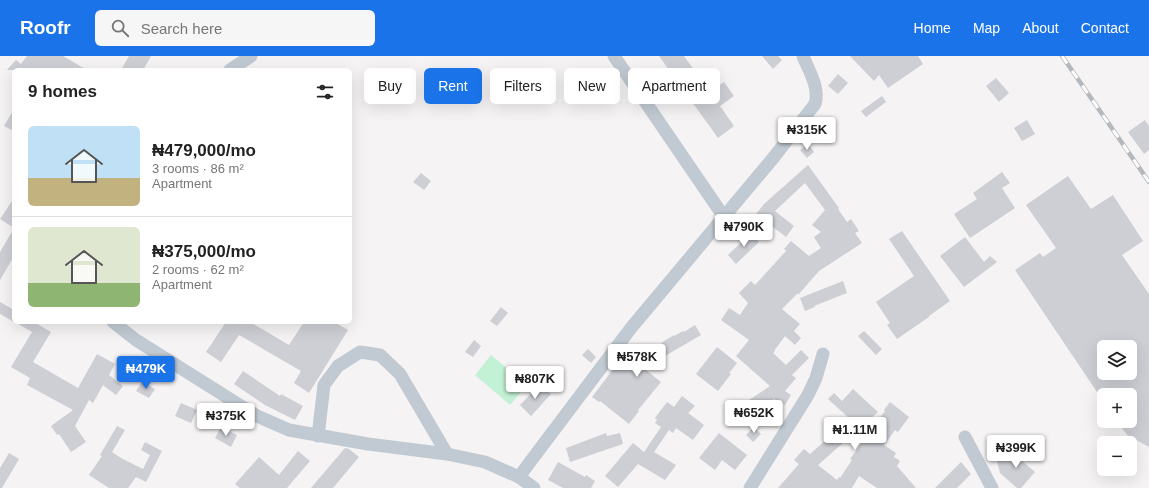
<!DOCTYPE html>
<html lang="en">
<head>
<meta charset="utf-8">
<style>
	body { margin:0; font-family:Arial,sans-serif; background:#f6f6f6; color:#222; height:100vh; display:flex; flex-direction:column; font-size:15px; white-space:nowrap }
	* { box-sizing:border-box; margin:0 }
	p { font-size:13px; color:#767676 }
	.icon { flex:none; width:22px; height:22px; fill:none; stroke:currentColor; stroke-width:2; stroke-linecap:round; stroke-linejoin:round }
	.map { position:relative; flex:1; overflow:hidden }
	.drawer { position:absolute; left:12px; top:12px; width:340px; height:256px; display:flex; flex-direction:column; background:#fff; border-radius:6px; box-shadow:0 4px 16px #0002 }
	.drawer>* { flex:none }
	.hud { position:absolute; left:364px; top:12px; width:380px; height:36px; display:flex; gap:8px }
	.fabs { position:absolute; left:1097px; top:284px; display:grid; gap:8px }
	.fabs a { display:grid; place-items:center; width:40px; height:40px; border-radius:6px; background:#fff; box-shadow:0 4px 16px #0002; font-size:20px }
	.price { position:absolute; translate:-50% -34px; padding:0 9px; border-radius:4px; background:#fff; color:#222; font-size:13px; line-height:26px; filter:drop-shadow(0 1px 2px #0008) }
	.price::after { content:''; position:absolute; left:50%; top:24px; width:12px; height:9px; margin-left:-6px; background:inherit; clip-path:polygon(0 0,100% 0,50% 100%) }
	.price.current { background:#1a73e8; color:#fff }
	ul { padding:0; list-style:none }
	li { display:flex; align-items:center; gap:12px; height:100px; padding:0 16px }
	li+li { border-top:1px solid #e0e0e0 }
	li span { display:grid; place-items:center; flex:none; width:112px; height:80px; border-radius:6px; color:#555 }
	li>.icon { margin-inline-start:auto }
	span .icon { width:48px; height:48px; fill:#fffc; stroke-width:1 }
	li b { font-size:17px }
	h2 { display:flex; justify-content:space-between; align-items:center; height:48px; padding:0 16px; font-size:17px }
	.tag { padding:0 14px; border-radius:6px; background:#fff; box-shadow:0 4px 16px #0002; font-size:14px; line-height:36px }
	.tag.current { background:#1a73e8; color:#fff }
	header { display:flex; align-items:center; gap:24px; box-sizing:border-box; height:56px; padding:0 20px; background:#1a73e8; color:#fff }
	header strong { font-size:19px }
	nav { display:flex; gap:22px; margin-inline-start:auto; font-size:14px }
	.search { width:280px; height:36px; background:#f6f6f6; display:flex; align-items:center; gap:10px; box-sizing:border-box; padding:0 14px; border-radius:6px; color:#767676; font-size:15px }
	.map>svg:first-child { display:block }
</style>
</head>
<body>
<header>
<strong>Roofr</strong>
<div class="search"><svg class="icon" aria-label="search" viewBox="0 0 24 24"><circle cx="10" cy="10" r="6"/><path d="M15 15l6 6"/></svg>Search here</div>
<nav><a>Home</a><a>Map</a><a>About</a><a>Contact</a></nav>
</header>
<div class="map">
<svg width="1149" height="432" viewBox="0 0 1149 432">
	<rect width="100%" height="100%" fill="#f5f3f3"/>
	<polygon fill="#c3f1d5" points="491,299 527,329 510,349 475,319"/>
	<g fill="#cdcfd5" fill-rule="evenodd">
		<polygon points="27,0 63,0 87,14 7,14 16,4 21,8"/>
		<polygon points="129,0 151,0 143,14 121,14"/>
		<polygon points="659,0 684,0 710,36 724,26 734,40 720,50 734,70 718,82"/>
		<polygon points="762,0 778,0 782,4 773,13"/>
		<polygon points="850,0 918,0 923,8 888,32 879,19 874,25"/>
		<polygon points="838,18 848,27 838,38 828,30"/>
		<polygon points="996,22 1009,37 999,46 986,30"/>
		<polygon points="882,40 886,46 866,61 861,55"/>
		<polygon points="14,53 14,75 4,70"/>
		<polygon points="1027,64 1035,78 1022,85 1014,72"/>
		<polygon points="1145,64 1149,70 1149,94 1144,98 1128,76"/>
		<polygon points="808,88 814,96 807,102 800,94"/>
		<polygon points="808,109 839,152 838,153 847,166 851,163 859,175 855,177 862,187 819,215 798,239 798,237 782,253 800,268 794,275 801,282 795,289 785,280 774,295 775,296 773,297 786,309 801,294 809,302 792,319 796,322 785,335 791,339 785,349 774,343 743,364 736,353 770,330 736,300 749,284 721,264 729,252 740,259 748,247 739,237 751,225 755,229 786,195 784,193 791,185 809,200 821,192 814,181 821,176 812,169 825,154 805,127 775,155 794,170 786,181 756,158 765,147"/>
		<polygon points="1002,116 1010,127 1002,132 1015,152 970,182 954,158 977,143 973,137"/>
		<polygon points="421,117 431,125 424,134 413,126"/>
		<path d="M1068,120L1091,153L1113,139L1143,185L1122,199L1149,238V391L1127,379L1117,365H1130V339H1099L1015,214L1040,197L1043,201L1056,192L1026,149ZM1104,291H1130V317H1104Z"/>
		<polygon points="14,142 14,200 0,224 0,196 14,172 0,163"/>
		<polygon points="902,175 950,245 929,260 929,261 897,283 887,269 890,267 876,246 914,220 889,183"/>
		<polygon points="751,177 759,186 736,208 728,199"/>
		<polygon points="965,181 984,206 990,200 997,206 964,231 940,200"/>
		<polygon points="843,225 847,237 814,250 815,251 805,255 800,242"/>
		<polygon points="0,246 14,254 14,266 0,258"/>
		<polygon points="501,251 508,257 497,270 490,265"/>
		<polygon points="15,266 34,266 51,276 33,306 78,332 97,298 115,308 109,319 123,330 116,339 103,329 93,347 89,344 75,370 86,386 71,396 59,378 57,379 51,370 73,354 27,329 30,322 11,311 32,276"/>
		<polygon points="226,266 250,266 289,289 304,266 334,266 348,274 309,337 294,327 301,315 239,279 221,306 206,296"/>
		<polygon points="695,269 701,279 665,300 666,301 646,314 661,326 638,354 639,355 629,368 600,345 599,346 592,341 627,295 642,307 659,296 656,292 662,288 661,287 674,279 674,280 683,275 684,276"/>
		<polygon points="864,275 882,293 876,299 858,280"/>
		<polygon points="474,284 481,290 473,301 465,296"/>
		<polygon points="717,291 737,307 729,317 731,318 718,335 696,318"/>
		<polygon points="588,293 596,301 591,307 582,299"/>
		<polygon points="243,315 280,340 281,338 303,350 295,364 265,349 234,328"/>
		<polygon points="142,326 155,333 149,342 136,335"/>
		<polygon points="540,328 551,338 531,360 520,349"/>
		<polygon points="853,333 878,356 818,409 837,424 839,421 840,422 852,404 850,403 885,355 884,354 890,346 909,361 898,376 895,374 884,389 896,397 894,401 900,405 897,410 916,432 877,432 859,420 852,432 778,432 799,408 794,404 804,393 810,398 850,363 828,343 834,337 842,345"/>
		<polygon points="682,340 695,350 688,357 704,369 693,384 676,372 673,377 669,374 654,396 676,409 665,424 638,408 618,431 605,420 633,387 644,396 661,371 655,367 657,364 655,362 667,346 674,351"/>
		<polygon points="181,347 197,354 191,367 175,360"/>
		<polygon points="117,370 125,374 112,396 121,402 143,413 150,399 141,394 145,386 162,395 146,426 136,421 128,432 109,432 89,419 102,400 100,399"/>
		<polygon points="221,371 237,379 231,391 215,382"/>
		<polygon points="754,371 761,378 753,386 746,379"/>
		<polygon points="606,377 607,380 620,377 623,388 570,406 566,392"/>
		<polygon points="719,377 747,399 735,414 722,404 715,414 699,402"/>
		<polygon points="345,392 349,393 359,401 333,432 311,432"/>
		<polygon points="1035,392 1021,404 1035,416 1021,432 1017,432 1000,417 997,405"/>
		<polygon points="298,395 310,405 287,432 240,432 235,428 259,401 279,419"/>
		<polygon points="9,397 19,403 2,432 0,432 0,412"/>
		<polygon points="558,406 585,421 586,419 595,425 591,432 563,432 548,424"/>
		<polygon points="961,406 971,418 957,432 935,432"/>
	</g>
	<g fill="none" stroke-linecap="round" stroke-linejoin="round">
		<g stroke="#c1cad2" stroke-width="13">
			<polyline points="614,0 724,161"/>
			<polyline points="230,14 251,0"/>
			<polyline points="113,266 136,284 257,360 289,374 368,388 447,398 485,406 519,421"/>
			<polyline points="318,380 324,329 338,310 360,296 380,299 400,318 447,398"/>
			<polyline points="965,381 992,432"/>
			<path d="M534,432L519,421L530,406L631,272L774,101L815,48C820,32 809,15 803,0"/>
			<polyline points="750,432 808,339 816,322 823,298"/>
		</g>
		<defs>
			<polyline id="rail" points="1062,0 1149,126"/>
		</defs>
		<use href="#rail" stroke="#b5b8bd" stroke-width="4.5"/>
		<use href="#rail" stroke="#fff" stroke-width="3" stroke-dasharray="9" stroke-linecap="butt"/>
	</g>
</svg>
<div class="fabs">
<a><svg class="icon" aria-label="layers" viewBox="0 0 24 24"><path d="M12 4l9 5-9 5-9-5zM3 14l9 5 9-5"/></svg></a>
<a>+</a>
<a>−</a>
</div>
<b class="price" style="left:807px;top:95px">₦315K</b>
<b class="price" style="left:744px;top:192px">₦790K</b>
<b class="price" style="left:637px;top:322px">₦578K</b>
<b class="price current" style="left:146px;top:334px">₦479K</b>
<b class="price" style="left:535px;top:344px">₦807K</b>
<b class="price" style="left:754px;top:378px">₦652K</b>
<b class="price" style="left:226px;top:381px">₦375K</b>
<b class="price" style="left:855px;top:395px">₦1.11M</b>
<b class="price" style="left:1016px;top:413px">₦399K</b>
<div class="hud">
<a class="tag">Buy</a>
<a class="tag current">Rent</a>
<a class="tag">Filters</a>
<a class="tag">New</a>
<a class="tag">Apartment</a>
</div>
<section class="drawer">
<h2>9 homes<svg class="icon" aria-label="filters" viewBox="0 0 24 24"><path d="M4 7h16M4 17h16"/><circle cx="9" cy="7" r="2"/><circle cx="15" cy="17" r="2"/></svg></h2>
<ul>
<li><span style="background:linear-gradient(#bfe0f5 65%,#c2b280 0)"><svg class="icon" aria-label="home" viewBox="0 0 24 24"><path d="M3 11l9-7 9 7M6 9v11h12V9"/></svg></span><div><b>₦479,000/mo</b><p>3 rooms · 86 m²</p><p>Apartment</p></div></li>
<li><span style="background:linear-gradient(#dfe7d0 70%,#8fb573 0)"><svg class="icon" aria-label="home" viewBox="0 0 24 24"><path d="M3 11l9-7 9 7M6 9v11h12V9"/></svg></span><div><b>₦375,000/mo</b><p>2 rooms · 62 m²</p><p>Apartment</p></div></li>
</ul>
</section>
</div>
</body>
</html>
